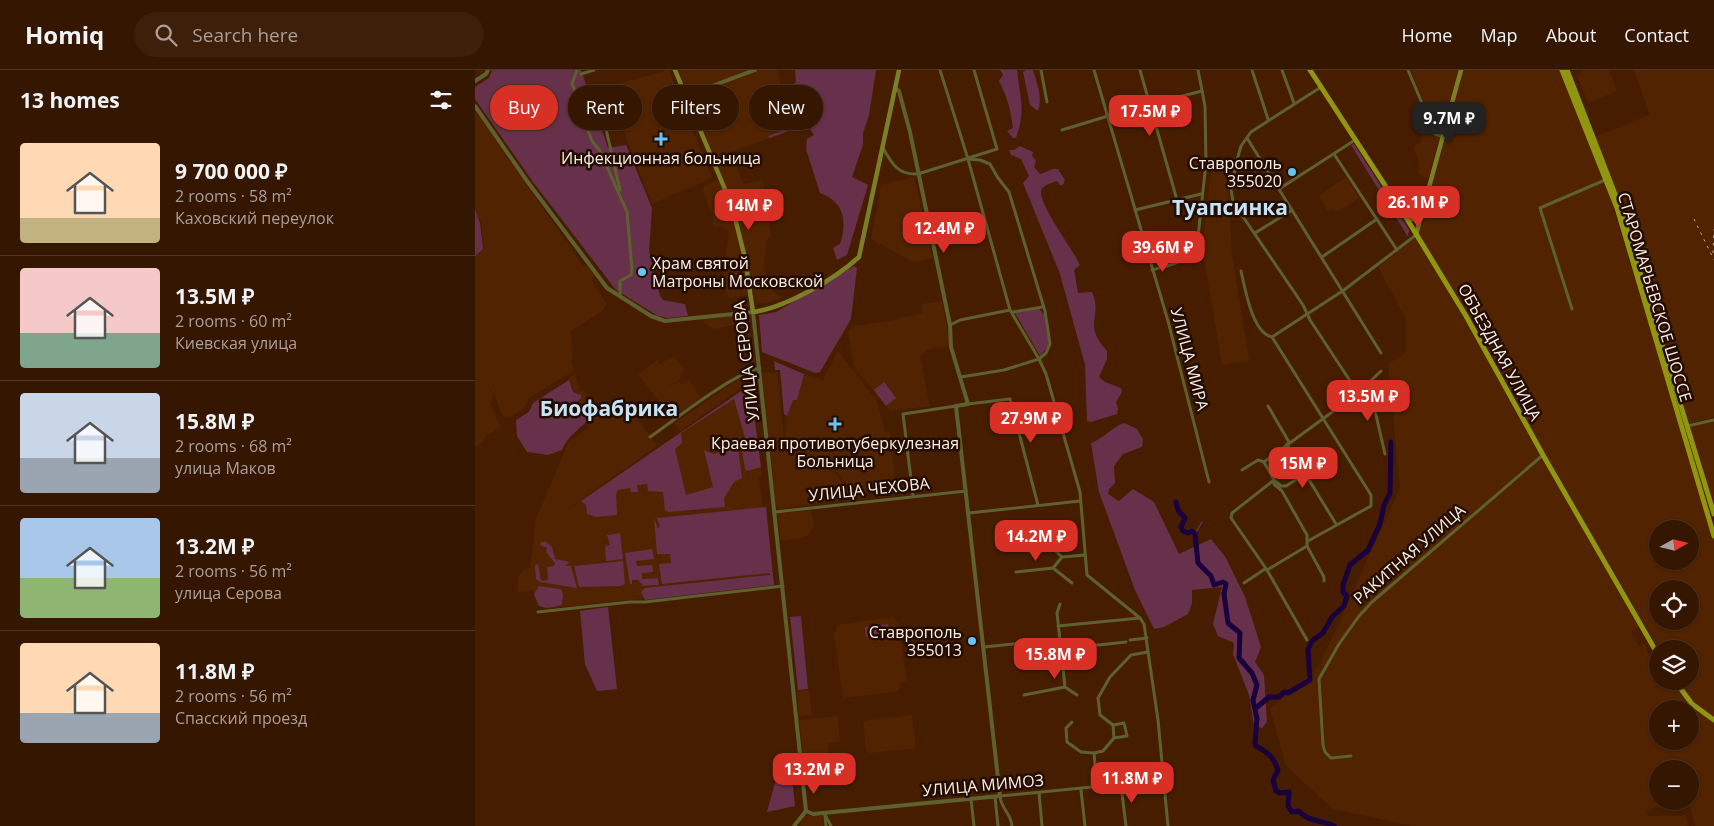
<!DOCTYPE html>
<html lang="en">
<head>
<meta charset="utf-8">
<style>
	body { margin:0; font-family:"Open Sans",sans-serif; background:#3d1f0a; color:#f1f3f6; height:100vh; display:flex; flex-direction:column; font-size:19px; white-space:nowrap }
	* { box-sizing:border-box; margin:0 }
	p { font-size:16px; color:#aa9f99 }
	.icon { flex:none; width:28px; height:28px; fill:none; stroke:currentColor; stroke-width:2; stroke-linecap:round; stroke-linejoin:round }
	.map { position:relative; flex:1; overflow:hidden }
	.sheet { display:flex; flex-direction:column; background:#351600; width:475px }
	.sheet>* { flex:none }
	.guide { position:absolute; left:15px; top:15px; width:475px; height:45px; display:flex; gap:10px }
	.needle { width:32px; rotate:82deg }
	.controls { position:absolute; left:1174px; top:450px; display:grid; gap:10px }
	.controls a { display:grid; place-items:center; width:50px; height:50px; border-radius:50%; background:#351600; box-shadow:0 1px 4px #0004,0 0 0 1px #4f3522; font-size:25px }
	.price { position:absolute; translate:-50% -42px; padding:0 11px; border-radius:10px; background:#d93025; color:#fff; font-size:16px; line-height:32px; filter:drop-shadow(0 1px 2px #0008) }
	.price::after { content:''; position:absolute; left:50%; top:30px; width:15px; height:11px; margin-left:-8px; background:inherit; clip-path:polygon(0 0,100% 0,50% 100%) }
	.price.on { background:#222; color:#fff }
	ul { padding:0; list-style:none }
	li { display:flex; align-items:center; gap:15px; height:125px; padding:0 20px }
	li+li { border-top:1px solid #4f3522 }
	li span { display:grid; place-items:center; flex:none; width:140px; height:100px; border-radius:5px; color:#555 }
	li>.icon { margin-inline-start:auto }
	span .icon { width:60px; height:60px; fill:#fffc; stroke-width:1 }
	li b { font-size:21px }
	h2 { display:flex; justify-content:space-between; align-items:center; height:60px; padding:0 20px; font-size:21px }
	.pill { padding:0 18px; border-radius:22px; background:#351600; box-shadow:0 1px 4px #0004,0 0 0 1px #4f3522; font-size:18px; line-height:45px }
	.pill.on { background:#d93025; color:#fff }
	header { display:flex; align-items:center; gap:30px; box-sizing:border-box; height:70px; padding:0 25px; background:#351600; border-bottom:1px solid #4f3522 }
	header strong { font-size:24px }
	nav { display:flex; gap:28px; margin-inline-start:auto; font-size:18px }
	.search { width:350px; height:45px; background:#3d1f0a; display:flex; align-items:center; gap:12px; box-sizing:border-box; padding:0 18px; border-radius:28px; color:#aa9f99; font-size:19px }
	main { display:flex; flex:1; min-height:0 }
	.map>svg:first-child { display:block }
</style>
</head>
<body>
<header>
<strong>Homiq</strong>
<div class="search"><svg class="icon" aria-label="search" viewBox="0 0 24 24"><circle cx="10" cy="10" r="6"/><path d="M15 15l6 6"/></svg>Search here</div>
<nav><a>Home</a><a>Map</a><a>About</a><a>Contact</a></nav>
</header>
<main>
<section class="sheet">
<h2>13 homes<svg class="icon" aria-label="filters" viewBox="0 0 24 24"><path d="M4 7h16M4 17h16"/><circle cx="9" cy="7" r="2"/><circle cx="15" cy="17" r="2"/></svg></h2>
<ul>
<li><span style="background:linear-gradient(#ffd9b3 75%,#c2b280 0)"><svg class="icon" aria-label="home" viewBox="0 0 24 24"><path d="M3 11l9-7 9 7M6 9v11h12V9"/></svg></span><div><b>9 700 000 ₽</b><p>2 rooms · 58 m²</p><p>Каховский переулок</p></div></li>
<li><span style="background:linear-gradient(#f6c9c9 65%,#7fa58c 0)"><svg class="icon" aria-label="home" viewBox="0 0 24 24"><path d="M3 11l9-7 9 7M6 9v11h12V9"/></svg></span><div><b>13.5M ₽</b><p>2 rooms · 60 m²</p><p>Киевская улица</p></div></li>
<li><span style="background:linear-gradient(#c9d6e8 65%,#9aa5b1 0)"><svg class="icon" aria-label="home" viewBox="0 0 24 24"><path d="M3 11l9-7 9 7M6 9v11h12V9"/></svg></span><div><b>15.8M ₽</b><p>2 rooms · 68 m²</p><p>улица Маков</p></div></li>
<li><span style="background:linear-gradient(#a9c7e8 60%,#8fb573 0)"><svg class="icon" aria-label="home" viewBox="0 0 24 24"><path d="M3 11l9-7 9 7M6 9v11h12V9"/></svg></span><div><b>13.2M ₽</b><p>2 rooms · 56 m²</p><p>улица Серова</p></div></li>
<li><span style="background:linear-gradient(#ffd9b3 70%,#9aa5b1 0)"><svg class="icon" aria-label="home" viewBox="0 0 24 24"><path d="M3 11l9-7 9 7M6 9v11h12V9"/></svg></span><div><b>11.8M ₽</b><p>2 rooms · 56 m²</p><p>Спасский проезд</p></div></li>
</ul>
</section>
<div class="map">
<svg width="1239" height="756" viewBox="0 0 1239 756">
	<rect width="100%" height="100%" fill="#471d00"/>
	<g fill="#522300" fill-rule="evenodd">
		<polygon points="194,0 237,108 177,134 153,73 135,16"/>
		<polygon points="204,0 303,0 306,16 312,19 316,54 309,60 294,66 295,68 256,82 268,114 288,110 296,165 291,171 289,201 295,219 308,228 289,234 281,232 261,145"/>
		<polygon points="936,0 984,0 964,63 961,62"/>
		<path d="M988,0H1086L1130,111L1239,469V648L1216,630L1203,611H1215V579H1184L1069,384L1022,294L944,165ZM1182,459H1215V491H1182ZM1182,519H1215V551H1182Z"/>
		<polygon points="1108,0 1134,0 1142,21 1113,33 1102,6"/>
		<polygon points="1159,0 1239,0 1239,347 1216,353 1212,349 1147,135 1120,67 1175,45"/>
		<polygon points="0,41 109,197 113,196 120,205 116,210 132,234 127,241 96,261 98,289 96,291 99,301 55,327 49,338 34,348 29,346 25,341 21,328 9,307 19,327 15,334 26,357 11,366 8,372 0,377 0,186 9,177 6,152 0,141"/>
		<polygon points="957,59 960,64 965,66 953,109 943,103 944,92 939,79 941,74 945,73 948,61"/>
		<polygon points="737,94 751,95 757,184 774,291 747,295 727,177"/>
		<polygon points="439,107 458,189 438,192 396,169 406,115"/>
		<polygon points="871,107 884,128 863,141 857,139 853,141 844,126"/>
		<polygon points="244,109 255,140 268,186 273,225 253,228 249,204 254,159 238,156 238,147 227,120 229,116"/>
		<path d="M941,167L1019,296L1052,360L1164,557L1156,561L1164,576L1170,574L1182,611H1196L1215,635L1239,653V756H1220L1214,731L1215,699H1182V731H1198L1169,742L1175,746H1211L1213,756H937L858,739L811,696L795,639L844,596L925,418L913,294L931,282V249L903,197ZM1182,639H1215V671H1182Z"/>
		<polygon points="467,231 475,276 453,279 445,287 455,336 415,341 379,296 373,262 378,256 414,251 448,243 447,234"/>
		<polygon points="258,246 259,253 268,250 277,269 280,291 277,296 263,255 240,259 229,253 228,249"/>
		<polygon points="363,281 402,331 410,362 414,361 421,417 380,423 350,388 346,393 350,390 380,428 304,439 301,436 287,303 302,302 310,378 311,346 329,304 348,310"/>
		<polygon points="199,286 209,300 204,310 186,321 204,311 207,315 214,309 226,328 197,348 163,304 182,290 184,294"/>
		<polygon points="100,304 105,321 109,320 125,350 151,333 182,376 72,454 275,315 287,406 284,407 297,514 72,539 62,535 58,521 43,522 43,507 50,499 55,498 60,462 59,463 60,451 94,371 118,355 114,357 103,331 104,329 93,309"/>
		<polygon points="272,304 276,311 205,361 200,353"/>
		<polygon points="1239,351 1239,440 1214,357"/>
		<polygon points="336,440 339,456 331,467 306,471 303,443"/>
		<polygon points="419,547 423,553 432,610 425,614 424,621 368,628 359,562 362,561 361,555"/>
		<polygon points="334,620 337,645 324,646 322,622"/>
		<polygon points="437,645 441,678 395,683 391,680 388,651"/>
		<polygon points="363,646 365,672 353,673 354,689 349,695 341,696 342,708 331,709 324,650"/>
		<polygon points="328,746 347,746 348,756 325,756"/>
	</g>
	<g fill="#68314b">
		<polygon points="17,0 106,0 133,78 151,75 177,138 174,181 185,226 188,230 210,234 213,246 192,248 183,246 141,220 58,112 0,29 0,17 14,8"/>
		<path d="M320,0H401L394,45L388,63V75L377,107L393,115L372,185L362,190L358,178L365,174C372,152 370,132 345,123L331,79L332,69L339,65L335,59L328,56L295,68L293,66L309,60L316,54L311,24L321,12Z"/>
		<path d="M525,0H542C545,29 551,40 541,68H538L532,61L538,58C536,41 532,26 524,11L528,5Z"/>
		<path d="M551,0H558C562,14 568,27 563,41L555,35L548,2Z"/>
		<polygon points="879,74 934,160 933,167 876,75"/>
		<path d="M545,76L558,82L557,86L561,91L559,97L565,104L578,99H583L590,110L588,115H585L582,111C577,113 567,115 566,121C564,135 597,178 605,195L599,200L603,223L617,222C628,248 607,254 632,281V289L624,307L630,312L646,318L647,322L641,332L643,339L642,344L616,352L612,351L610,294L604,273L585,204L548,113L554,106L546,89L536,85L534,80H539Z"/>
		<polygon points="0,139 5,153 8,179 0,186"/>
		<polygon points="379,196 382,198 376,249 345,302 340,303 287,282 284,245 301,242"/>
		<polygon points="564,239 569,244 574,275 565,286 540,243"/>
		<polygon points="299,291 329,304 322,330 318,330 312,346 309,344 305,300 300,300"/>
		<path d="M94,310L98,322L106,325V328L102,332L116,340L117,346C107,358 93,365 87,380L73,385L52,382L42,366L41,350L54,342L58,333Z"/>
		<polygon points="409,312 421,328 411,336 399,320"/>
		<polygon points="275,315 286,397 272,401 270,399 266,375 264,373 270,368 259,329 206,363 207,373 200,379 211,425 238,417 229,380 238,384 263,378 267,408 259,412 249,428 250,437 193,442 190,440 188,422 173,421 172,414 162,415 163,422 156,422 155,418 143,420 141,424 142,445 121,447 112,444 111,435 106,431"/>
		<path d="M649,353L662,359L668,369L667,377L648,384L639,396L640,413L634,419L633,424L644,431L658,419L679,432L704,484L736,469L751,488L770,527L786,577L780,592L789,605L792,652L787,658L779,655L774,625L758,584L759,573L743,566L738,554L747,517L717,520V533L713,544L689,557L679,559L660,520L624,422L616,373C629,368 636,358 649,353Z"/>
		<polygon points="291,437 299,515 170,530 166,522 170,518 295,505 295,503 187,514 184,494 196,493 195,484 182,484 179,448 183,458 185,457 182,448"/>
		<polygon points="145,463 148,489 131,491 130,476 135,475 132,465"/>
		<polygon points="71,472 77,477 80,489 95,492 90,496 96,496 102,518 65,512 61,509 60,495 63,494 66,511 73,510 72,497 79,496 80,493 71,482 72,478 65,475 66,472"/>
		<polygon points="177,479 179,489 161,491 162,496 177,495 178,502 167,503 167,509 183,508 184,515 162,516 168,515 163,510 157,510 157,514 155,514 150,483"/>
		<polygon points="148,491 150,514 146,516 104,517 99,496"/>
		<polygon points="64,516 86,519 88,525 87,535 72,538 64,536 59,524"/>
		<polygon points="133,537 142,619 122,621 110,594 105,541"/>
		<polygon points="326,546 333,619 323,620 315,547"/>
		<polygon points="413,554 415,563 391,567 390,557"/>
		<polygon points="313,692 317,708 320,736 292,742 301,709 298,702"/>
	</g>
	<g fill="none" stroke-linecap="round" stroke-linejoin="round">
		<polyline stroke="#5e4870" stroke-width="1" points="720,464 727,452"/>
		<g stroke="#19013d" stroke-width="5">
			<path d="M701,432L703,440L710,448L706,457L708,461L713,463L717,461L720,464L723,493L736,506L739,515L748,512L751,514L749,524L753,553L765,563L764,588L777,603L782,615L778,630L782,649L780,673L781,676C792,682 799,687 803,700L798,710L801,721L805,723L814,722L813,736L817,742L824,741C833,752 847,750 859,756"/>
			<polyline points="781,638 794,627 804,627 809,622 813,623 835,610 833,579 837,571 848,563 857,547 869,536 872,526 868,522 868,515 875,495 893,480 905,454 909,435 915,423 916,372"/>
		</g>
		<g stroke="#5e612d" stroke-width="3">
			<polyline points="102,0 97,14 108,37 108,48 117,71 125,81 152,142 157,199 156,205 145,211 145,227"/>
			<polyline points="465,0 493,89 535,240 564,289 529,300 486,307"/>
			<polyline points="566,0 572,32"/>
			<polyline points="619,0 693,251 734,412"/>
			<polyline points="665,0 702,130"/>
			<polyline points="777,0 793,49"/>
			<polyline points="807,0 819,33"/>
			<polyline points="933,0 960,64 966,66"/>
			<polyline points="106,4 119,0"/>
			<polyline points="846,17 776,62 766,76 762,90 756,119 758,132 828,235 835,250 883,323"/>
			<polyline points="632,45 727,21"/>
			<polyline points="131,59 145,120"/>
			<polyline points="587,60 633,46"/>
			<polyline points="772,68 906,283"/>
			<path d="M408,78C417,94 423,105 443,104L522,79L499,0"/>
			<polyline points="859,84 922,180"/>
			<polyline points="493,89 505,90 515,94 523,108 534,122 570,241 575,274 571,283 564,289 571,304 605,422 612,505 665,548 669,554 683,650 693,756"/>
			<polyline points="804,119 880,70"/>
			<polyline points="660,140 726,124"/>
			<polyline points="780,163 817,140"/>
			<polyline points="847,187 902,149"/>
			<path d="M677,200C694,195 714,192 722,176L731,93L730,36L723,0"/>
			<path d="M766,201C770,218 777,263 797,267L896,425V436L833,471"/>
			<polyline points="1097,239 1065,138 1130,110"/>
			<polyline points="538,242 568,237"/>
			<polyline points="475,255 485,250 535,240"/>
			<polyline points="797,267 869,220 941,165"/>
			<polyline points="890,316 901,345 910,384"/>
			<polyline points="493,334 535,329 563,435"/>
			<polyline points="793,336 814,372"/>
			<polyline points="1212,356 1239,350"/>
			<path d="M175,367C201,349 257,304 285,298"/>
			<polyline points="812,374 861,454"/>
			<polyline points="789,392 799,410 799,414 807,421 832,465 832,476 849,507 849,511"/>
			<polyline points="767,400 783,390 789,392 883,323 906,301"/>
			<polyline points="830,404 811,416 806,416 799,410 757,443 756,448 792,500 832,570"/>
			<polyline points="438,426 428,344 481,336"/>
			<polyline points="300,442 491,421"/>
			<polyline points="494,443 605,431"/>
			<path d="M555,459C572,468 574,476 587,487L610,485"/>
			<polyline points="558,482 575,457"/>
			<polyline points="578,498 597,513"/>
			<polyline points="792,500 832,476"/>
			<polyline points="541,502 578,498 587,487"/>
			<polyline points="769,513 790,499"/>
			<polyline points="585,534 582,543 586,579 651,572"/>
			<polyline points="63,542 155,532 170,532 308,516"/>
			<polyline points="583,556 665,548"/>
			<polyline points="655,570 672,568"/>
			<polyline points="509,577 585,569"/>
			<polyline points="586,579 590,617 602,625"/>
			<polyline points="549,625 590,617"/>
			<polyline points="597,652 591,658 592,672 606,682 619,683"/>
			<polyline points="638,655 649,653 652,666 639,668 638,655 625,645 623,628 635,607 656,585 673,582"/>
			<polyline points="876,686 856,688 850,682 848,675 844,609 864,574 884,546 897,532 1068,385"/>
			<polyline points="646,715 651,756"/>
			<polyline points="622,718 619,683 628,681 639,668"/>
			<polyline points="606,720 610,756"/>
			<polyline points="564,723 567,756"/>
			<polyline points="520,727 523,756"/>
			<polyline points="496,729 499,756"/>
			<polyline points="349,743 356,756"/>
			<polyline points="350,746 351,756"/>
			<path d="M537,756C536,743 526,739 525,726L688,710"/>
		</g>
		<g stroke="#5e612d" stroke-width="4">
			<polyline points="0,11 11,4 13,0"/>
			<polyline points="210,26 280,0"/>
			<polyline points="0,36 52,111 132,218 176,246 190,251 278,242 331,741"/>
			<polyline points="331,741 338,744 525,726 481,336 493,334 476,277 475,255 435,62 424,21 420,18"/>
			<polyline points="319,756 331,741"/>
		</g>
		<g stroke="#7b7f25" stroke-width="4.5">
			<path d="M200,0L257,136L270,188L278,242C310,238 360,209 384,187L424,0"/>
			<polyline points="932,149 939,149 946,144"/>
			<polyline points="941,165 986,0"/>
		</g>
		<g stroke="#919611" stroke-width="5">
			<polyline points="835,0 932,149 991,246 1068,385 1182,583"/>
			<polyline points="1087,0 1142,138 1239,466"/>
			<polyline points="1092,0 1145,137 1239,444"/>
			<polyline points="1200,611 1217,634 1239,650"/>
		</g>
		<g stroke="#bea596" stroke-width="1" stroke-dasharray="2.5 5" stroke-linecap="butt">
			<polyline points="1219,149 1239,190"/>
			<polyline points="1238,183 1239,159"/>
		</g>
	</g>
	<g fill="#69c3f1" stroke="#230c00" stroke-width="2">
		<path d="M183.5 61.5h5v5h5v5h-5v5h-5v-5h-5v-5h5z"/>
		<circle cx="817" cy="102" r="5"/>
		<circle cx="167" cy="202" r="5"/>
		<path d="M357.5 346.5h5v5h5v5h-5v5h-5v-5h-5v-5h5z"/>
		<circle cx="497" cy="571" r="5"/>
	</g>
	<g text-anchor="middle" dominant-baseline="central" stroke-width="5" stroke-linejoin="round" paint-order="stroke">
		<g font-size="16" fill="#feefe7" stroke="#230c00">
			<text x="186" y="88">Инфекционная больница</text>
			<text x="807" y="93" text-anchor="end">Ставрополь<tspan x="807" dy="18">355020</tspan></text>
			<text x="177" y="193" text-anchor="start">Храм святой<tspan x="177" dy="18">Матроны Московской</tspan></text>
			<text x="360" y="373">Краевая противотуберкулезная<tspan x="360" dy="18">Больница</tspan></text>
			<text x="487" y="562" text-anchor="end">Ставрополь<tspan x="487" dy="18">355013</tspan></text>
		</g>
		<g font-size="16" fill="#feefe7" stroke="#230c00">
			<text transform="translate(1180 227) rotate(73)">СТАРОМАРЬЕВСКОЕ ШОССЕ</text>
			<text transform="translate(1025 282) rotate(61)">ОБЪЕЗДНАЯ УЛИЦА</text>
			<text transform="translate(715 289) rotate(75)">УЛИЦА МИРА</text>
			<text transform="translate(271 291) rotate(-97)">УЛИЦА СЕРОВА</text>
			<text transform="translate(394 419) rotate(-6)">УЛИЦА ЧЕХОВА</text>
			<text transform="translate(934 484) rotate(-41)">РАКИТНАЯ УЛИЦА</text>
			<text transform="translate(508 715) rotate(-5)">УЛИЦА МИМОЗ</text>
		</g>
		<g font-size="21" font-weight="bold" fill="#c6e4f6" stroke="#230c00">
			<text x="755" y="137">Туапсинка</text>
			<text x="134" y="338">Биофабрика</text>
		</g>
	</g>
</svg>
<div class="controls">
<a><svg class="needle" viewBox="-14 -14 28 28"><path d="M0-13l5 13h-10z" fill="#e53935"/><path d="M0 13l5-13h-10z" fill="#aa9f99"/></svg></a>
<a><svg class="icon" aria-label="locate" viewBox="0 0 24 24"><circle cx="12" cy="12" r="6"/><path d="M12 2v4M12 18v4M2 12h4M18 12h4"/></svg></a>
<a><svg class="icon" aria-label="layers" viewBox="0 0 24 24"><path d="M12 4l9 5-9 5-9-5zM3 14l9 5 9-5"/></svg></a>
<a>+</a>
<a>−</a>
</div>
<b class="price" style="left:675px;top:67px">17.5M ₽</b>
<b class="price on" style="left:974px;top:74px">9.7M ₽</b>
<b class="price" style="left:943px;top:158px">26.1M ₽</b>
<b class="price" style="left:274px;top:161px">14M ₽</b>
<b class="price" style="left:469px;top:184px">12.4M ₽</b>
<b class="price" style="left:688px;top:203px">39.6M ₽</b>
<b class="price" style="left:893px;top:352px">13.5M ₽</b>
<b class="price" style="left:556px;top:374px">27.9M ₽</b>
<b class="price" style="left:828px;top:419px">15M ₽</b>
<b class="price" style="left:561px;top:492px">14.2M ₽</b>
<b class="price" style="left:580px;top:610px">15.8M ₽</b>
<b class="price" style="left:339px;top:725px">13.2M ₽</b>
<b class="price" style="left:657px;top:734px">11.8M ₽</b>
<div class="guide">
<a class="pill on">Buy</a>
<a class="pill">Rent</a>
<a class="pill">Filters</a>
<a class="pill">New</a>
</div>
</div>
</main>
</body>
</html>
